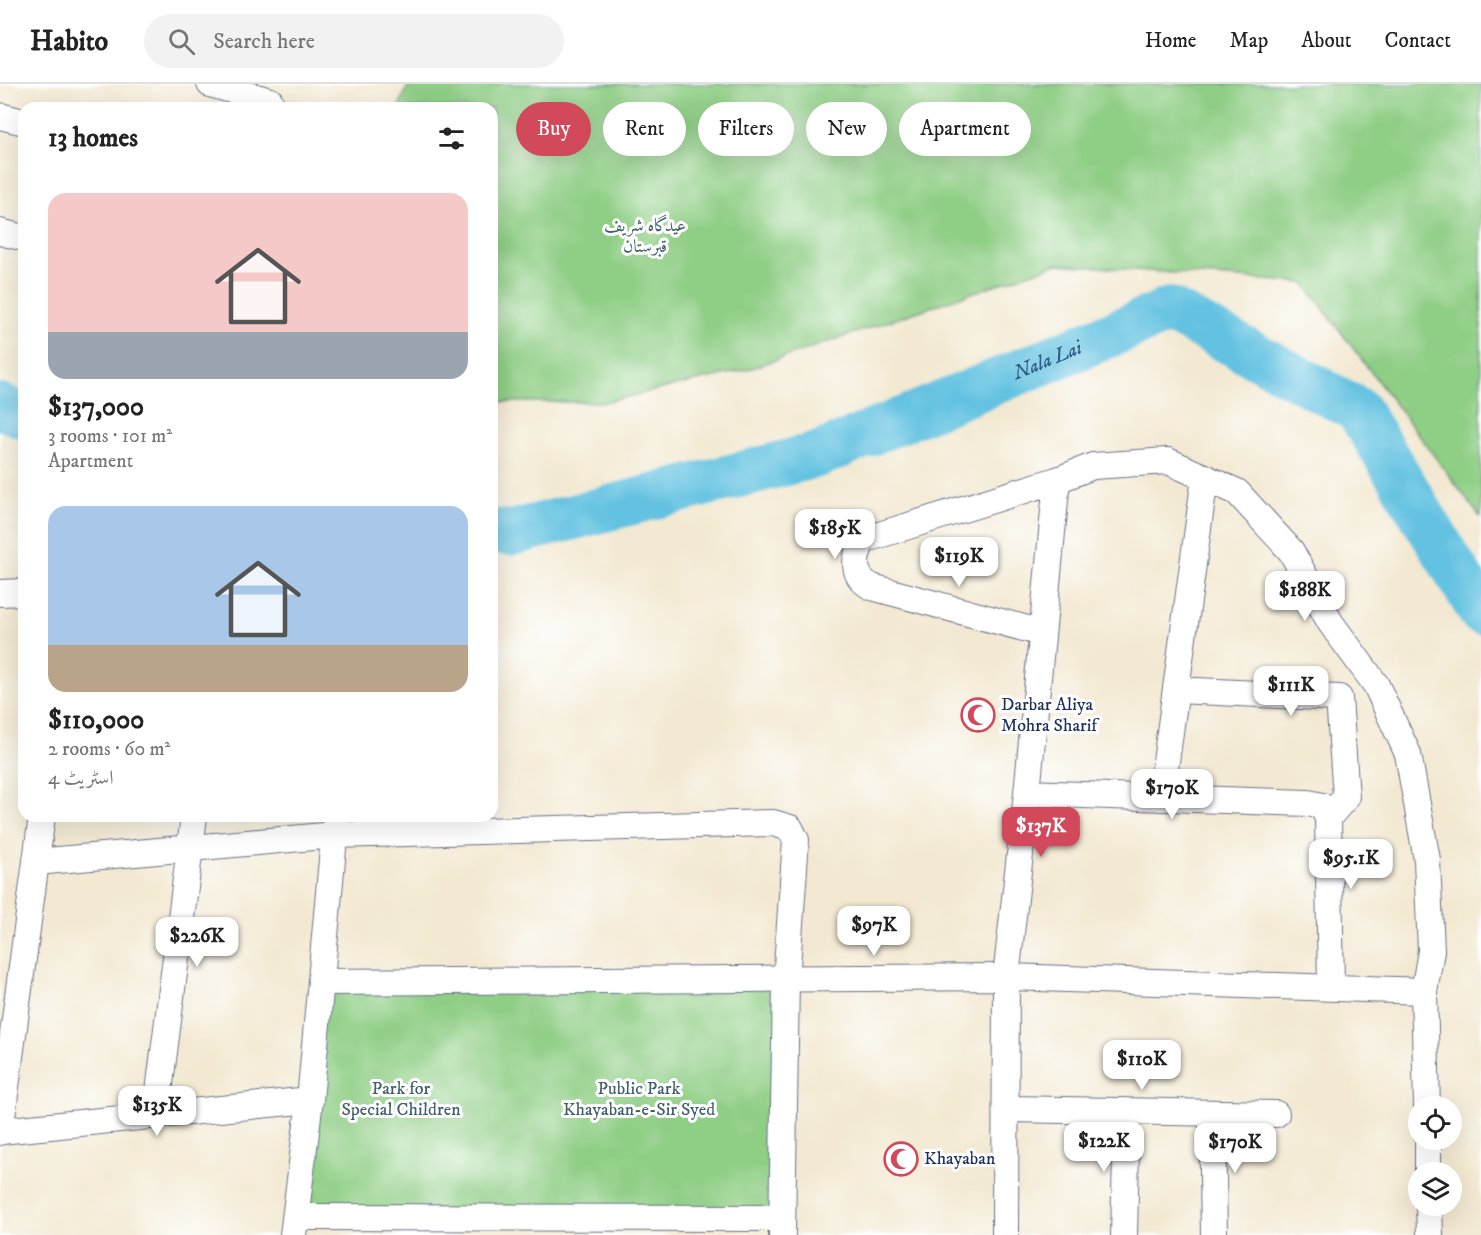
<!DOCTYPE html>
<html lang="en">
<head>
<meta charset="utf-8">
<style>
	body { margin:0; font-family:"IM FELL DW Pica",Amiri,serif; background:#f2f2f2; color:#222; height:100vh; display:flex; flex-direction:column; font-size:22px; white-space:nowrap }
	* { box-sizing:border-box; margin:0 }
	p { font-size:20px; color:#767676 }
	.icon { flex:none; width:33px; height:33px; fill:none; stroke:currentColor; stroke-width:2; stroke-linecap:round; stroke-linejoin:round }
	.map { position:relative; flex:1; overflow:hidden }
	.drawer { position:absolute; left:18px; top:18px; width:480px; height:720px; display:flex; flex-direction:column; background:#fff; border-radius:18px; box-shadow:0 6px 24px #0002 }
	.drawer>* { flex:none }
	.hud { position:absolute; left:516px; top:18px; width:570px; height:54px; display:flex; gap:12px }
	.fabs { position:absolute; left:1408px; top:1012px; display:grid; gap:12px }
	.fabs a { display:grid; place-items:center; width:54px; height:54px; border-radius:50%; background:#fff; box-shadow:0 6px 24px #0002; font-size:30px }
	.price { position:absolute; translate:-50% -51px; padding:0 14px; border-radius:12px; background:#fff; color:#222; font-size:20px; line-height:39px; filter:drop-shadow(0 2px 3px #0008) }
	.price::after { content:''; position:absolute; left:50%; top:36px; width:18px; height:14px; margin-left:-9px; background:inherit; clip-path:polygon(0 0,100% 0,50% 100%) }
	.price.current { background:#d1495b; color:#fff }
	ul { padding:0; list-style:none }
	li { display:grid; align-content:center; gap:12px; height:318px; padding:0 30px }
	li span { display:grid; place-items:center; height:186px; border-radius:18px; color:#555 }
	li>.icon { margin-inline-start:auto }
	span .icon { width:108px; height:108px; fill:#fffc; stroke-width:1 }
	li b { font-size:26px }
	h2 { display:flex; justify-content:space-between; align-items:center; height:72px; padding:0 30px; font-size:26px }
	.pill { padding:0 21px; border-radius:27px; background:#fff; box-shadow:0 6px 24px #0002; font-size:21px; line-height:54px }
	.pill.current { background:#d1495b; color:#fff }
	header { display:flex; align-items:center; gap:36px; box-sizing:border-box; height:84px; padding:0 30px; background:#fff; border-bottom:2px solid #e0e0e0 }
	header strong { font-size:28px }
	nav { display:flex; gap:33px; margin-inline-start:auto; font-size:21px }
	.search { width:420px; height:54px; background:#f2f2f2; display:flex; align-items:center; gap:15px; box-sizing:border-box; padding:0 21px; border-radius:33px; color:#767676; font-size:22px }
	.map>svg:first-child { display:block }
</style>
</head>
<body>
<header>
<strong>Habito</strong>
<div class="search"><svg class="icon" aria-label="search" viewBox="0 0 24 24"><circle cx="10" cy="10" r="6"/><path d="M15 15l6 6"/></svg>Search here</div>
<nav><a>Home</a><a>Map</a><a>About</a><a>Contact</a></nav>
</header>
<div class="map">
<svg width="1481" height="1151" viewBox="0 0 1481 1151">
	<rect width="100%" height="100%" fill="#fff"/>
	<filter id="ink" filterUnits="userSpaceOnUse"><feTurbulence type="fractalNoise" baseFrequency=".0167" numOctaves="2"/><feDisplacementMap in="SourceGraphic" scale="12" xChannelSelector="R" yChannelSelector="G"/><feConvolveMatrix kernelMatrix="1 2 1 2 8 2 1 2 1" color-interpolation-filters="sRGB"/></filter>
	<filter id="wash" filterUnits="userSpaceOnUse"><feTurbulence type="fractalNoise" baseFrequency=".008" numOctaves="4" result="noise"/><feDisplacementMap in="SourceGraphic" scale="24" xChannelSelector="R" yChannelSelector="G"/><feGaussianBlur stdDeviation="1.35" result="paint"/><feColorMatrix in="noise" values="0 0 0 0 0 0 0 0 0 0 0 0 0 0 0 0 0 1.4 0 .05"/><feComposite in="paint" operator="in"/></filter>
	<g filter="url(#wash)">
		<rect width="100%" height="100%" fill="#f3e9d2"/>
		<g fill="#8fce85" stroke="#557e72" stroke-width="1.5">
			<polygon points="409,0 1481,0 1481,434 1304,199 1057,180 749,285 605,318 492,318 492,24 398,24"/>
			<polygon points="786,896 782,1134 297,1133 322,898"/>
		</g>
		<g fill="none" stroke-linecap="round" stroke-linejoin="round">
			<g stroke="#63c2e1" stroke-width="46">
				<polyline points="0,322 24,332"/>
				<path id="s1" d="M492,447L511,449L817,371L1170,226L1358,326L1481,528"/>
			</g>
		</g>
	</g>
	<g filter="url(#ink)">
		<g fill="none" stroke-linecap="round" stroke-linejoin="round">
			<defs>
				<g id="minor">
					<polyline points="210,0 270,17"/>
					<polyline points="0,32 24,38"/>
					<polyline points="0,148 24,154"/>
					<polyline points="0,509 24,508"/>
					<path d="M1042,549L872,503C852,493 853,475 863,456L1057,396L1093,382L1168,377L1237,408L1291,467L1330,538L1376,601L1408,670L1427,776L1431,867L1424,907L1427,1023"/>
					<polyline points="1176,606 1339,614 1346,713 1328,734"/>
					<polyline points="1027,709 1308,719 1322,722 1328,734 1331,903"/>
					<polyline points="1161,714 1205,393"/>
					<polyline points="36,778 335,751 773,739 790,744 796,756 786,896 782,1151"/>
					<polyline points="322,898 1006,893 1424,907"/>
					<polyline points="1007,1025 1276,1030"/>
					<polyline points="1212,1030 1214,1151"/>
					<polyline points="156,1031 194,732"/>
					<polyline points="0,1047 310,1016"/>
					<polyline points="0,1048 42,732"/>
					<polyline points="1428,1056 1428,1089"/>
					<polyline points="1429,1122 1430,1151"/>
					<polyline points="297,1133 782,1134"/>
					<polyline points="293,1151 310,1016 336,732"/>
					<polyline points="1005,1151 1006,893 1027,709 1057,396"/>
					<polyline points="1124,1151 1127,1028"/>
				</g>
			</defs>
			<use href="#minor" stroke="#677087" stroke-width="28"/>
			<use href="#minor" stroke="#fff" stroke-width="26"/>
		</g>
	</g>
	<defs>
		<symbol id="mosque-ring" viewBox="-11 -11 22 22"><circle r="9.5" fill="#fff" stroke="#d1495b" stroke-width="1.5"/><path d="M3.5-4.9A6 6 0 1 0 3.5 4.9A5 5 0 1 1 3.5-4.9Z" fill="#d1495b"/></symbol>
	</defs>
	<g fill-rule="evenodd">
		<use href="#mosque-ring" x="959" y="612" width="38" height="38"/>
		<use href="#mosque-ring" x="882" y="1056" width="38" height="38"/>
	</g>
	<g text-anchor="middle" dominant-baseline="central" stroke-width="6" stroke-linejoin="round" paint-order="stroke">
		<g font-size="18" fill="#3e5f6a" stroke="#fff">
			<text x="645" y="142">عیدگاہ شریف<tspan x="645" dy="21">قبرستان</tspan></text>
			<text x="401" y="1005">Park for<tspan x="401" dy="21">Special Children</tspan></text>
			<text x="639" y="1005">Public Park<tspan x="639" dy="21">Khayaban-e-Sir Syed</tspan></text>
		</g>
		<g font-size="18" fill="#1b2f5e" stroke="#fff" text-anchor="start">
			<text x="1001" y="621">Darbar Aliya<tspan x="1001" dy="21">Mohra Sharif</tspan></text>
			<text x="924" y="1075">Khayaban</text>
		</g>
		<g font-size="20" font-style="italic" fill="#315b85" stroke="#fff">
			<text stroke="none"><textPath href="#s1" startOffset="584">Nala Lai</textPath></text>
		</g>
	</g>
</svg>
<div class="fabs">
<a><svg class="icon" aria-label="locate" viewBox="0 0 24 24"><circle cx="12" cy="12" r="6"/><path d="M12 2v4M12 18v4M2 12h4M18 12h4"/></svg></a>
<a><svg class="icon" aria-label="layers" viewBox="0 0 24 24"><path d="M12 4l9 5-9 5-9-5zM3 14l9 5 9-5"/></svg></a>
</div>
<b class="price" style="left:835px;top:476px">$185K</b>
<b class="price" style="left:959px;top:504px">$119K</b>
<b class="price" style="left:1305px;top:538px">$188K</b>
<b class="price" style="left:1291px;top:633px">$111K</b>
<b class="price" style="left:1172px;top:736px">$170K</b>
<b class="price current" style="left:1041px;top:774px">$137K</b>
<b class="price" style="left:1351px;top:806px">$95.1K</b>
<b class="price" style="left:874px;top:873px">$97K</b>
<b class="price" style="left:197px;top:884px">$226K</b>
<b class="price" style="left:1142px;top:1007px">$110K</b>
<b class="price" style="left:157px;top:1053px">$135K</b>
<b class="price" style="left:1104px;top:1089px">$122K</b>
<b class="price" style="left:1235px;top:1090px">$170K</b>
<div class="hud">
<a class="pill current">Buy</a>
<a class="pill">Rent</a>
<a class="pill">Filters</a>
<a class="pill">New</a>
<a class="pill">Apartment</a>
</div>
<section class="drawer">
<h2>13 homes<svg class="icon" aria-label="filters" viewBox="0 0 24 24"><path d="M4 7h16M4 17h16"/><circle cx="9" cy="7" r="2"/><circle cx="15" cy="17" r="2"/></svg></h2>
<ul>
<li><span style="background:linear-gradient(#f6c9c9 75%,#9aa5b1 0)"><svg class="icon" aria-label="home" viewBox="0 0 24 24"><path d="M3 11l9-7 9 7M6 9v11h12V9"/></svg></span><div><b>$137,000</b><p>3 rooms · 101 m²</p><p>Apartment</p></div></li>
<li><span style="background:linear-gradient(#a9c7e8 75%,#b9a48a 0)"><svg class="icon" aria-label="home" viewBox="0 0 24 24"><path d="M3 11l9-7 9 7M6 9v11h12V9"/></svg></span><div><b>$110,000</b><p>2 rooms · 60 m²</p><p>اسٹریٹ 4</p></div></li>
</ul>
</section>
</div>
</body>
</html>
